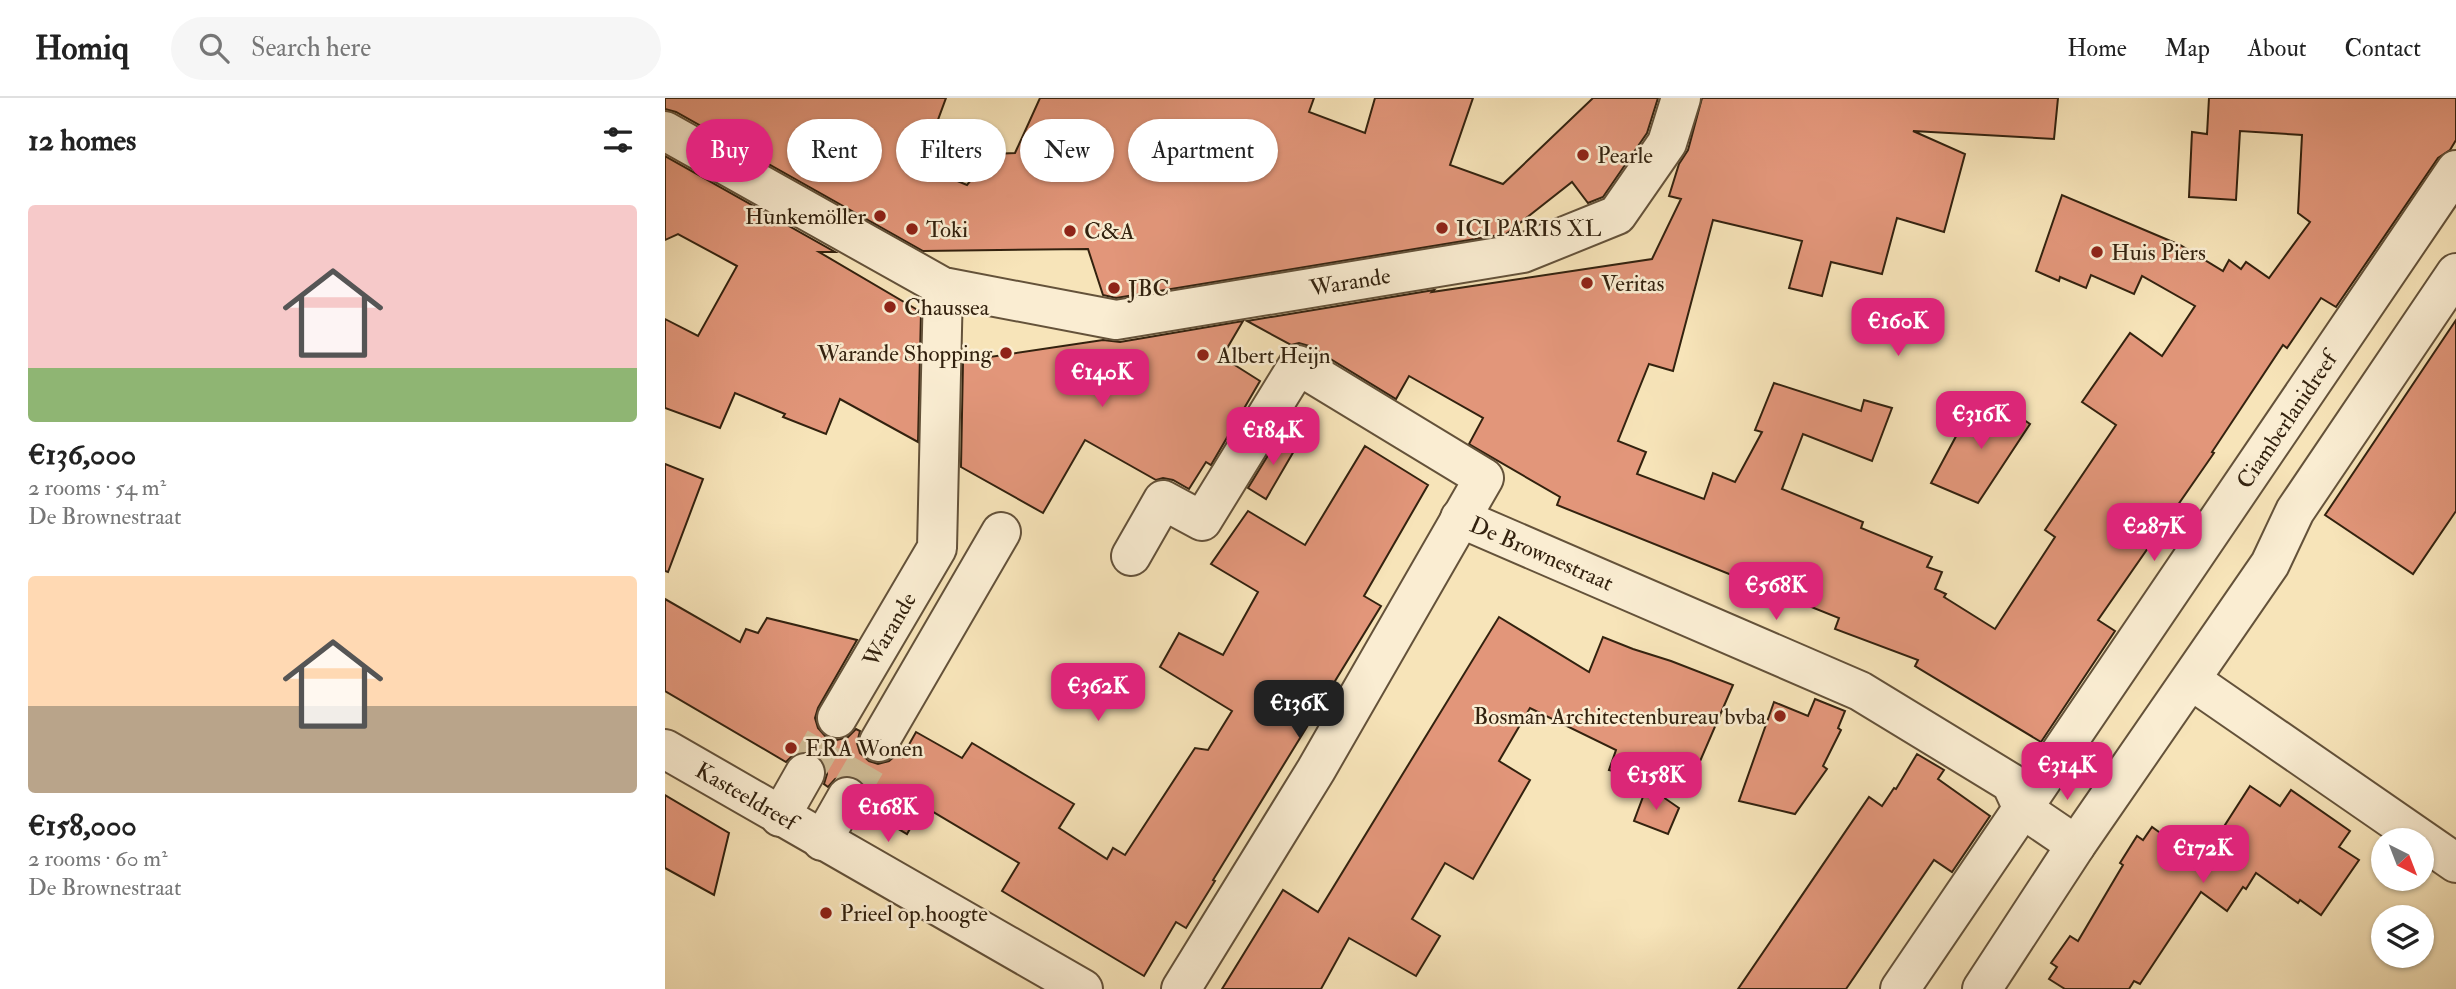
<!DOCTYPE html>
<html lang="en">
<head>
<meta charset="utf-8">
<style>
	body { margin:0; font-family:"IM FELL Double Pica",serif; background:#f6f6f6; color:#222; height:100vh; display:flex; flex-direction:column; font-size:26px; white-space:nowrap }
	* { box-sizing:border-box; margin:0 }
	p { font-size:23px; color:#767676 }
	.icon { flex:none; width:38px; height:38px; fill:none; stroke:currentColor; stroke-width:2; stroke-linecap:round; stroke-linejoin:round }
	.map { position:relative; flex:1; overflow:hidden }
	.details { display:flex; flex-direction:column; background:#fff; width:665px }
	.details>* { flex:none }
	.banner { position:absolute; left:21px; top:21px; width:665px; height:63px; display:flex; gap:14px }
	.needle { width:46px; rotate:138deg }
	.tools { position:absolute; left:1706px; top:730px; display:grid; gap:14px }
	.tools a { display:grid; place-items:center; width:63px; height:63px; border-radius:50%; background:#fff; box-shadow:0 2px 5px #0004; font-size:35px }
	.price { position:absolute; translate:-50% -60px; padding:0 16px; border-radius:14px; background:#db2777; color:#fff; font-size:23px; line-height:46px; filter:drop-shadow(0 2px 4px #0008) }
	.price::after { content:''; position:absolute; left:50%; top:42px; width:21px; height:16px; margin-left:-10px; background:inherit; clip-path:polygon(0 0,100% 0,50% 100%) }
	.price.on { background:#222; color:#fff }
	ul { padding:0; list-style:none }
	li { display:grid; align-content:center; gap:14px; height:371px; padding:0 28px }
	li span { display:grid; place-items:center; height:217px; border-radius:7px; color:#555 }
	li>.icon { margin-inline-start:auto }
	span .icon { width:126px; height:126px; fill:#fffc; stroke-width:1 }
	li b { font-size:30px }
	h2 { display:flex; justify-content:space-between; align-items:center; height:84px; padding:0 28px; font-size:30px }
	.tag { padding:0 24px; border-radius:32px; background:#fff; box-shadow:0 2px 5px #0004; font-size:24px; line-height:63px }
	.tag.on { background:#db2777; color:#fff }
	header { display:flex; align-items:center; gap:42px; box-sizing:border-box; height:98px; padding:0 35px; background:#fff; border-bottom:2px solid #e0e0e0 }
	header strong { font-size:33px }
	nav { display:flex; gap:38px; margin-inline-start:auto; font-size:24px }
	.search { width:490px; height:63px; background:#f6f6f6; display:flex; align-items:center; gap:18px; box-sizing:border-box; padding:0 24px; border-radius:38px; color:#767676; font-size:26px }
	main { display:flex; flex:1; min-height:0 }
	.map>svg:first-child { display:block }
</style>
</head>
<body>
<header>
<strong>Homiq</strong>
<div class="search"><svg class="icon" aria-label="search" viewBox="0 0 24 24"><circle cx="10" cy="10" r="6"/><path d="M15 15l6 6"/></svg>Search here</div>
<nav><a>Home</a><a>Map</a><a>About</a><a>Contact</a></nav>
</header>
<main>
<section class="details">
<h2>12 homes<svg class="icon" aria-label="filters" viewBox="0 0 24 24"><path d="M4 7h16M4 17h16"/><circle cx="9" cy="7" r="2"/><circle cx="15" cy="17" r="2"/></svg></h2>
<ul>
<li><span style="background:linear-gradient(#f6c9c9 75%,#8fb573 0)"><svg class="icon" aria-label="home" viewBox="0 0 24 24"><path d="M3 11l9-7 9 7M6 9v11h12V9"/></svg></span><div><b>€136,000</b><p>2 rooms · 54 m²</p><p>De Brownestraat</p></div></li>
<li><span style="background:linear-gradient(#ffd9b3 60%,#b9a48a 0)"><svg class="icon" aria-label="home" viewBox="0 0 24 24"><path d="M3 11l9-7 9 7M6 9v11h12V9"/></svg></span><div><b>€158,000</b><p>2 rooms · 60 m²</p><p>De Brownestraat</p></div></li>
</ul>
</section>
<div class="map">
<svg width="1791" height="891" viewBox="0 0 1791 891">
	<rect width="100%" height="100%" fill="#f7e4b9"/>
	<filter id="stains"><feTurbulence type="fractalNoise" baseFrequency=".00286" numOctaves="4"/><feColorMatrix values="0 0 0 0 .2 0 0 0 0 .09 0 0 0 0 .02 0 0 0 .5 -.17"/></filter>
	<radialGradient id="worn" r=".72"><stop offset=".6" stop-color="#630" stop-opacity="0"/><stop offset="1" stop-color="#630" stop-opacity=".3"/></radialGradient>
	<g fill="#e2967a" stroke="#33220f" stroke-width="2">
		<polygon points="0,0 281,0 256,68 302,87 327,56 350,55 375,0 649,0 644,14 700,35 710,0 808,0 785,67 838,86 928,0 993,0 982,35 938,99 923,105 907,84 841,136 451,200 438,197 423,151 258,153 11,14 0,11"/>
		<polygon points="1037,0 1393,0 1389,41 1248,33 1300,56 1279,134 1232,120 1217,176 1166,164 1157,198 1124,190 1137,143 1048,122 1008,273 984,266 953,343 981,354 972,376 1039,401 1048,375 1070,384 1097,334 1090,332 1109,285 1196,313 1199,302 1227,310 1207,363 1138,336 1117,391 1198,424 1196,430 1267,459 1262,469 1277,474 1270,491 1281,496 1279,499 1330,531 1390,439 1380,432 1451,327 1417,304 1465,235 1497,258 1530,208 1477,178 1469,196 1426,177 1421,190 1395,179 1394,183 1371,173 1397,97 1515,147 1558,173 1564,162 1576,171 1581,164 1604,180 1645,124 1633,115 1637,37 1575,33 1571,102 1524,99 1527,34 1542,36 1544,0 1791,0 1791,42 1785,52 1773,60 1671,209 1656,200 1622,250 1618,247 1547,354 1549,355 1433,522 1450,533 1376,644 1250,568 1253,562 1170,531 1174,520 892,407 895,399 804,346 818,320 744,278 731,301 644,248 634,245 626,247 582,223 769,192 767,194 987,161 1016,101 1004,98 1014,66 1023,52"/>
		<polygon points="0,58 170,154 154,154 256,214 253,344 175,301 161,336 118,319 120,316 70,295 55,330 0,310 0,221 33,238 72,168 13,136 0,142"/>
		<polygon points="1791,222 1791,413 1748,476 1660,417"/>
		<polygon points="578,223 557,259 595,283 546,367 541,364 524,391 508,382 498,380 491,382 420,342 378,415 296,369 298,263 438,242 455,244"/>
		<polygon points="1320,295 1365,326 1313,405 1266,385 1296,329 1308,332"/>
		<polygon points="616,336 633,346 601,401 583,390"/>
		<polygon points="700,348 763,387 699,498 716,508 548,782 550,783 521,830 511,824 479,878 337,793 354,765 258,708 242,736 200,711 204,698 200,687 193,680 181,677 170,681 163,689 159,686 162,676 159,665 151,656 139,653 128,657 121,664 0,593 0,501 75,544 81,531 93,535 102,520 192,542 153,610 150,620 153,630 160,638 172,642 183,639 191,631 195,633 192,645 195,655 204,663 213,666 224,663 232,656 237,659 251,634 297,660 307,645 409,706 394,730 442,761 448,750 460,757 530,650 543,652 567,613 495,569 514,535 558,557 593,494 546,466 583,413 640,447"/>
		<polygon points="0,366 38,381 3,474 0,473"/>
		<polygon points="834,519 924,574 938,539 968,551 1006,563 1068,587 1023,691 944,672 951,652 865,610 834,663 865,682 808,781 780,765 747,821 775,838 751,878 684,840 656,891 557,891 618,792 653,814"/>
		<polygon points="1150,601 1180,613 1173,630 1176,632 1158,668 1162,671 1130,716 1074,703 1109,604 1143,618"/>
		<polygon points="1252,656 1279,672 1273,681 1325,718 1287,774 1269,762 1181,891 1073,891 1204,699 1217,708 1229,690 1231,691"/>
		<polygon points="982,688 1014,710 1003,736 969,723"/>
		<polygon points="1585,688 1615,708 1626,692 1685,733 1674,749 1694,762 1656,817 1635,802 1633,805 1591,775 1581,791 1578,789 1562,813 1536,794 1475,886 1469,883 1464,891 1400,891 1384,881 1392,869 1386,865 1405,838 1413,843 1458,767 1455,765 1472,738 1478,742 1487,729 1501,739 1505,736 1512,747 1532,732 1549,744"/>
		<polygon points="0,697 64,735 49,797 0,770"/>
	</g>
	<g fill="none" stroke-linecap="round" stroke-linejoin="round">
		<g stroke="#d0bd97" stroke-width="38" stroke-dasharray="38 19" stroke-linecap="butt">
			<polyline points="140,675 172,620"/>
			<polyline points="182,699 214,644"/>
		</g>
		<defs>
			<g id="minor">
				<path id="s1" d="M0,33L278,189L451,222L858,155L952,117L1002,45L1016,0"/>
				<path id="s2" d="M795,420L1195,593L1346,685L1358,711L1411,747"/>
				<polyline points="466,458 498,402 537,423 633,267 819,380 651,672 516,891"/>
				<polyline points="1526,582 1791,765"/>
				<path id="s3" d="M172,620L272,450L278,189"/>
				<polyline points="214,644 336,434"/>
				<path id="s4" d="M0,651L418,891"/>
				<polyline points="115,719 140,675"/>
				<polyline points="157,743 182,699"/>
				<path id="s5" d="M1235,891L1791,72"/>
				<polyline points="1317,891 1411,747 1605,466 1630,413 1791,175"/>
			</g>
		</defs>
		<use href="#minor" stroke="#64523a" stroke-width="42"/>
		<use href="#minor" stroke="#faedd2" stroke-width="38"/>
	</g>
	<g fill="#8f2418" stroke="#faedd2" stroke-width="2.5">
		<circle cx="918" cy="57" r="7"/>
		<circle cx="215" cy="118" r="7"/>
		<circle cx="777" cy="130" r="7"/>
		<circle cx="247" cy="131" r="7"/>
		<circle cx="405" cy="133" r="7"/>
		<circle cx="1432" cy="154" r="7"/>
		<circle cx="922" cy="185" r="7"/>
		<circle cx="449" cy="190" r="7"/>
		<circle cx="225" cy="209" r="7"/>
		<circle cx="341" cy="255" r="7"/>
		<circle cx="538" cy="257" r="7"/>
		<circle cx="1115" cy="618" r="7"/>
		<circle cx="126" cy="650" r="7"/>
		<circle cx="161" cy="815" r="7"/>
	</g>
	<g text-anchor="middle" dominant-baseline="central" stroke-width="5" stroke-linejoin="round" paint-order="stroke">
		<g font-size="23" fill="#33220f" stroke="#faedd2" text-anchor="start">
			<text x="932" y="57">Pearle</text>
			<text x="201" y="118" text-anchor="end">Hunkemöller</text>
			<text x="791" y="130">ICI PARIS XL</text>
			<text x="261" y="131">Toki</text>
			<text x="419" y="133">C&amp;A</text>
			<text x="1446" y="154">Huis Piers</text>
			<text x="936" y="185">Veritas</text>
			<text x="463" y="190">JBC</text>
			<text x="239" y="209">Chaussea</text>
			<text x="327" y="255" text-anchor="end">Warande Shopping</text>
			<text x="552" y="257">Albert Heijn</text>
			<text x="1101" y="618" text-anchor="end">Bosman Architectenbureau bvba</text>
			<text x="140" y="650">ERA Wonen</text>
			<text x="175" y="815">Prieel op hoogte</text>
		</g>
		<g font-size="23" fill="#33220f" stroke="#faedd2">
			<text stroke="none"><textPath href="#s1" startOffset="732">Warande</textPath></text>
			<text stroke="none"><textPath href="#s5" startOffset="688">Ciamberlanidreef</textPath></text>
			<text stroke="none"><textPath href="#s2" startOffset="89">De Brownestraat</textPath></text>
			<text stroke="none"><textPath href="#s3" startOffset="103">Warande</textPath></text>
			<text stroke="none"><textPath href="#s4" startOffset="94">Kasteeldreef</textPath></text>
		</g>
	</g>
	<rect width="100%" height="100%" filter="url(#stains)"/>
	<rect width="100%" height="100%" fill="url(#worn)"/>
</svg>
<div class="tools">
<a><svg class="needle" viewBox="-14 -14 28 28"><path d="M0-13l5 13h-10z" fill="#e53935"/><path d="M0 13l5-13h-10z" fill="#767676"/></svg></a>
<a><svg class="icon" aria-label="layers" viewBox="0 0 24 24"><path d="M12 4l9 5-9 5-9-5zM3 14l9 5 9-5"/></svg></a>
</div>
<b class="price" style="left:1233px;top:260px">€160K</b>
<b class="price" style="left:437px;top:311px">€140K</b>
<b class="price" style="left:1316px;top:353px">€316K</b>
<b class="price" style="left:608px;top:369px">€184K</b>
<b class="price" style="left:1489px;top:465px">€287K</b>
<b class="price" style="left:1111px;top:524px">€568K</b>
<b class="price" style="left:433px;top:625px">€362K</b>
<b class="price on" style="left:634px;top:642px">€136K</b>
<b class="price" style="left:1402px;top:704px">€314K</b>
<b class="price" style="left:991px;top:714px">€158K</b>
<b class="price" style="left:223px;top:746px">€168K</b>
<b class="price" style="left:1538px;top:787px">€172K</b>
<div class="banner">
<a class="tag on">Buy</a>
<a class="tag">Rent</a>
<a class="tag">Filters</a>
<a class="tag">New</a>
<a class="tag">Apartment</a>
</div>
</div>
</main>
</body>
</html>
